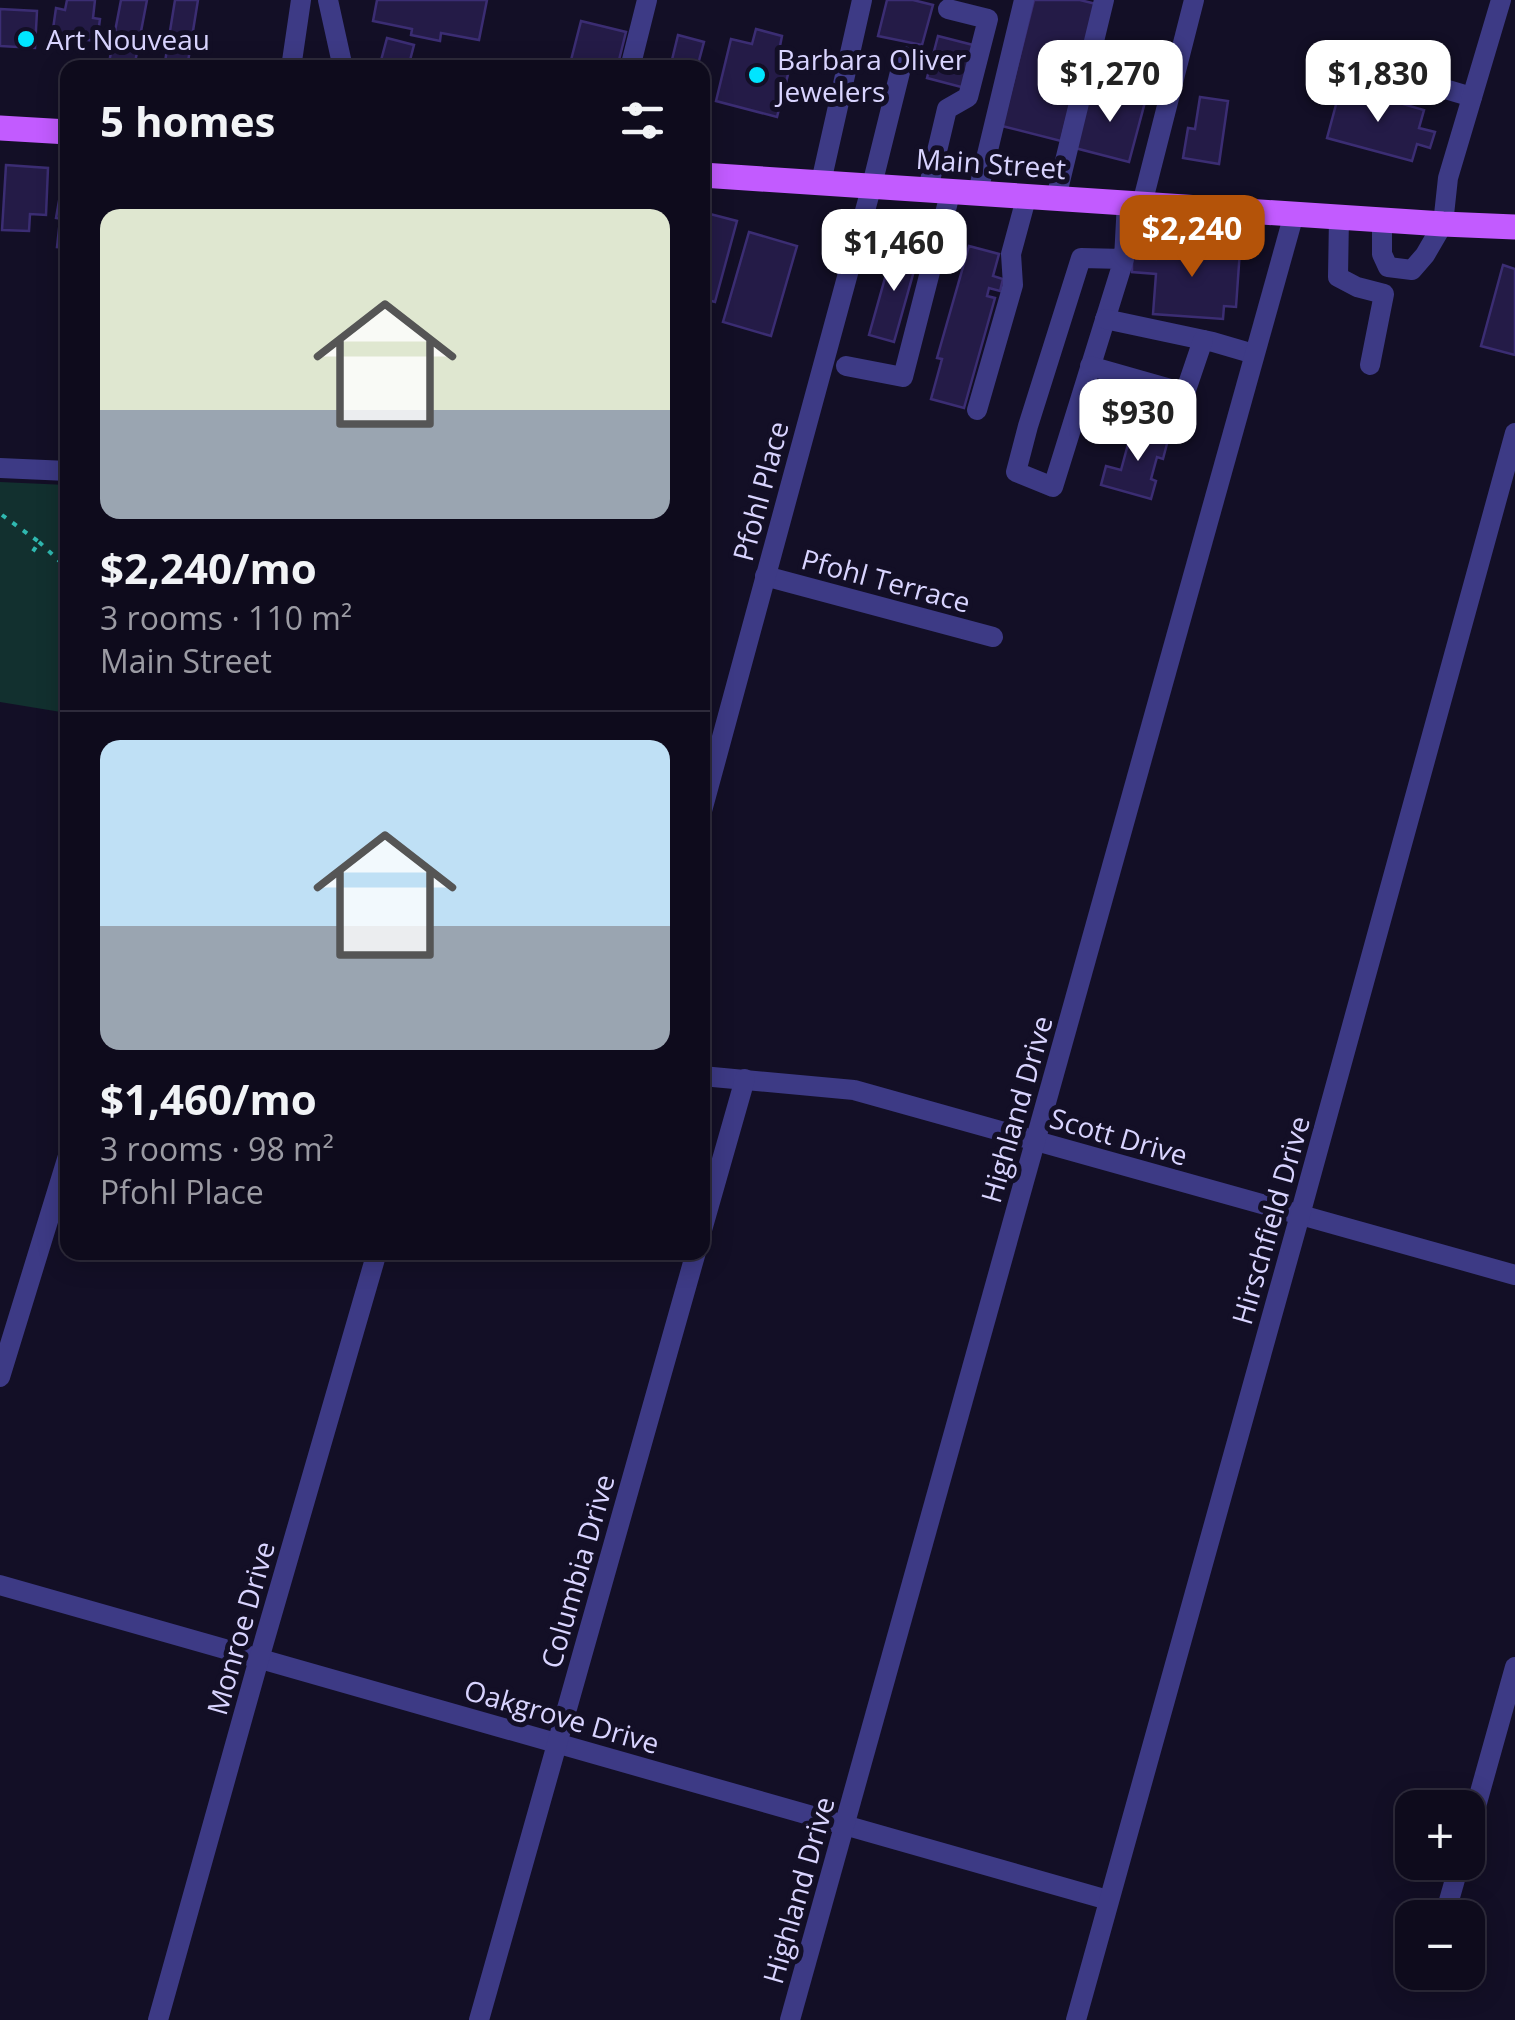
<!DOCTYPE html>
<html lang="en">
<head>
<meta charset="utf-8">
<style>
	body { margin:0; font-family:"Open Sans",sans-serif; background:#1c1929; color:#f1f3f6; height:100vh; display:flex; flex-direction:column; font-size:38px; white-space:nowrap }
	* { box-sizing:border-box; margin:0 }
	p { font-size:32px; color:#9b9ba3 }
	.icon { flex:none; width:55px; height:55px; fill:none; stroke:currentColor; stroke-width:2; stroke-linecap:round; stroke-linejoin:round }
	.map { position:relative; flex:1; overflow:hidden }
	.panel { position:absolute; left:60px; top:60px; width:650px; height:1200px; display:flex; flex-direction:column; background:#0e0b1c; border-radius:20px; box-shadow:0 5px 25px #0003,0 0 0 2px #2e2b3b }
	.panel>* { flex:none }
	.tools { position:absolute; left:1395px; top:1790px; display:grid; gap:20px }
	.tools a { display:grid; place-items:center; width:90px; height:90px; border-radius:20px; background:#0e0b1c; box-shadow:0 5px 25px #0003,0 0 0 2px #2e2b3b; font-size:50px }
	.price { position:absolute; translate:-50% -85px; padding:0 22px; border-radius:20px; background:#fff; color:#222; font-size:32px; line-height:65px; filter:drop-shadow(0 2px 5px #0008) }
	.price::after { content:''; position:absolute; left:50%; top:60px; width:30px; height:22px; margin-left:-15px; background:inherit; clip-path:polygon(0 0,100% 0,50% 100%) }
	.price.current { background:#b45309; color:#fff }
	ul { padding:0; list-style:none }
	li { display:grid; align-content:center; gap:20px; height:530px; padding:0 40px }
	li+li { border-top:2px solid #2e2b3b }
	li span { display:grid; place-items:center; height:310px; border-radius:20px; color:#555 }
	li>.icon { margin-inline-start:auto }
	span .icon { width:180px; height:180px; fill:#fffc; stroke-width:1 }
	li b { font-size:42px }
	h2 { display:flex; justify-content:space-between; align-items:center; height:120px; padding:0 40px; font-size:42px }
	.map>svg:first-child { display:block }
</style>
</head>
<body>
<div class="map">
<svg width="1515" height="2020" viewBox="0 0 1515 2020">
	<rect width="100%" height="100%" fill="#130f26"/>
	<polygon fill="#12302f" points="0,482 67,485 67,713 0,702"/>
	<g fill="#241b47" stroke="#3b2d73" stroke-width="2.5">
		<polygon points="67,0 95,0 93,18 100,19 97,41 52,36 56,8 65,10"/>
		<polygon points="121,0 147,0 134,68 108,68"/>
		<polygon points="175,0 198,0 187,68 164,68"/>
		<polygon points="377,0 487,0 479,40 441,33 440,41 411,35 412,29 373,21"/>
		<polygon points="887,0 913,0 933,5 922,45 878,36"/>
		<polygon points="1034,0 1080,0 1096,4 1061,141 1002,126"/>
		<polygon points="0,9 37,11 35,48 0,46"/>
		<polygon points="581,21 626,32 617,68 569,68"/>
		<polygon points="756,29 782,36 779,51 793,55 777,117 716,101 731,39 752,44"/>
		<polygon points="678,35 704,42 697,68 670,68"/>
		<polygon points="938,36 977,46 965,88 927,78"/>
		<polygon points="387,38 414,45 408,68 379,68"/>
		<polygon points="1341,86 1424,110 1419,128 1435,132 1430,148 1417,144 1412,161 1327,138"/>
		<polygon points="1091,87 1145,102 1129,162 1075,148"/>
		<polygon points="1200,97 1228,101 1219,164 1183,158 1188,128 1195,129"/>
		<polygon points="6,165 48,168 46,215 30,214 29,231 2,230"/>
		<polygon points="63,178 68,179 68,220 56,218"/>
		<polygon points="710,214 737,221 715,302 708,300 705,310 702,309 702,220 708,222"/>
		<polygon points="60,220 68,221 68,248 57,247"/>
		<polygon points="749,232 797,246 771,336 723,322"/>
		<polygon points="1158,244 1240,250 1236,307 1224,306 1223,319 1153,314 1156,274 1132,272 1132,257 1156,259"/>
		<polygon points="894,246 919,253 894,342 869,335"/>
		<polygon points="969,246 999,254 993,276 1003,279 1000,291 989,288 987,296 995,298 964,408 931,399 942,359 937,358"/>
		<polygon points="1503,265 1515,269 1515,355 1481,346"/>
		<polygon points="1133,426 1169,436 1163,459 1157,457 1151,479 1156,481 1151,499 1101,485 1106,466 1121,470"/>
	</g>
	<g fill="none" stroke-linecap="round" stroke-linejoin="round">
		<g stroke="#2fb8b0" stroke-width="4" stroke-dasharray="5 8" stroke-linecap="butt">
			<polyline points="2,515 39,542 32,553"/>
			<polyline points="39,542 68,569"/>
		</g>
		<g stroke="#3d3a85" stroke-width="20">
			<polyline points="328,0 343,68"/>
			<polyline points="1357,63 1472,97"/>
			<polyline points="291,68 301,0"/>
			<polyline points="630,68 647,0"/>
			<polyline points="821,182 862,0"/>
			<polyline points="928,189 947,109 968,97 988,19 948,9"/>
			<polyline points="978,192 1024,0"/>
			<polyline points="1056,198 1104,0"/>
			<polyline points="1142,204 1194,0"/>
			<polyline points="1339,217 1338,277 1357,287 1384,294 1370,365"/>
			<polyline points="1382,220 1382,254 1388,267 1412,270 1425,255 1443,224 1448,178 1501,0"/>
			<polyline points="1124,259 1053,487 1016,472 1028,426 1081,258 1124,259 1127,202"/>
			<polyline points="1105,319 1213,342 1254,354"/>
			<polyline points="846,366 903,377 951,190"/>
			<polyline points="1090,366 1185,393 1203,340"/>
			<polyline points="977,410 1013,285 1011,254 1027,195"/>
			<polyline points="0,468 68,471"/>
			<polyline points="765,576 993,637"/>
			<polyline points="702,811 872,185 904,56"/>
			<polyline points="702,1076 854,1090 1515,1275"/>
			<polyline points="702,1230 745,1079"/>
			<polyline points="0,1377 68,1156"/>
			<polyline points="0,1585 1108,1900"/>
			<polyline points="1468,1835 1515,1667"/>
			<polyline points="1444,1918 1460,1862"/>
			<polyline points="158,2020 259,1659 377,1252"/>
			<polyline points="479,2020 696,1252"/>
			<polyline points="790,2020 1294,214"/>
			<polyline points="1076,2020 1300,1215 1515,433"/>
		</g>
		<g stroke="#c25bff" stroke-width="25">
			<polyline points="0,128 68,132"/>
			<polyline points="702,175 1443,224 1515,227"/>
		</g>
	</g>
	<g fill="#00e5ff" stroke="#130f26" stroke-width="4">
		<circle cx="26" cy="39" r="10"/>
		<circle cx="757" cy="75" r="10"/>
	</g>
	<g text-anchor="middle" dominant-baseline="central" stroke-width="10" stroke-linejoin="round" paint-order="stroke">
		<g font-size="28" fill="#d9d4ff" stroke="#130f26" text-anchor="start">
			<text x="46" y="39">Art Nouveau</text>
			<text x="777" y="59">Barbara Oliver<tspan x="777" dy="32">Jewelers</tspan></text>
		</g>
		<g font-size="28" fill="#d9d4ff" stroke="#130f26">
			<text transform="translate(991 163) rotate(4)">Main Street</text>
			<text transform="translate(760 491) rotate(-75)">Pfohl Place</text>
			<text transform="translate(886 580) rotate(15)">Pfohl Terrace</text>
			<text transform="translate(1016 1109) rotate(-74)">Highland Drive</text>
			<text transform="translate(1119 1136) rotate(16)">Scott Drive</text>
			<text transform="translate(1270 1220) rotate(-74)">Hirschfield Drive</text>
			<text transform="translate(577 1571) rotate(-74)">Columbia Drive</text>
			<text transform="translate(240 1628) rotate(-74)">Monroe Drive</text>
			<text transform="translate(562 1716) rotate(16)">Oakgrove Drive</text>
			<text transform="translate(798 1890) rotate(-74)">Highland Drive</text>
		</g>
	</g>
</svg>
<div class="tools">
<a>+</a>
<a>−</a>
</div>
<b class="price" style="left:1110px;top:125px">$1,270</b>
<b class="price" style="left:1378px;top:125px">$1,830</b>
<b class="price current" style="left:1192px;top:280px">$2,240</b>
<b class="price" style="left:894px;top:294px">$1,460</b>
<b class="price" style="left:1138px;top:464px">$930</b>
<section class="panel">
<h2>5 homes<svg class="icon" aria-label="filters" viewBox="0 0 24 24"><path d="M4 7h16M4 17h16"/><circle cx="9" cy="7" r="2"/><circle cx="15" cy="17" r="2"/></svg></h2>
<ul>
<li><span style="background:linear-gradient(#dfe7d0 65%,#9aa5b1 0)"><svg class="icon" aria-label="home" viewBox="0 0 24 24"><path d="M3 11l9-7 9 7M6 9v11h12V9"/></svg></span><div><b>$2,240/mo</b><p>3 rooms · 110 m²</p><p>Main Street</p></div></li>
<li><span style="background:linear-gradient(#bfe0f5 60%,#9aa5b1 0)"><svg class="icon" aria-label="home" viewBox="0 0 24 24"><path d="M3 11l9-7 9 7M6 9v11h12V9"/></svg></span><div><b>$1,460/mo</b><p>3 rooms · 98 m²</p><p>Pfohl Place</p></div></li>
</ul>
</section>
</div>
</body>
</html>
